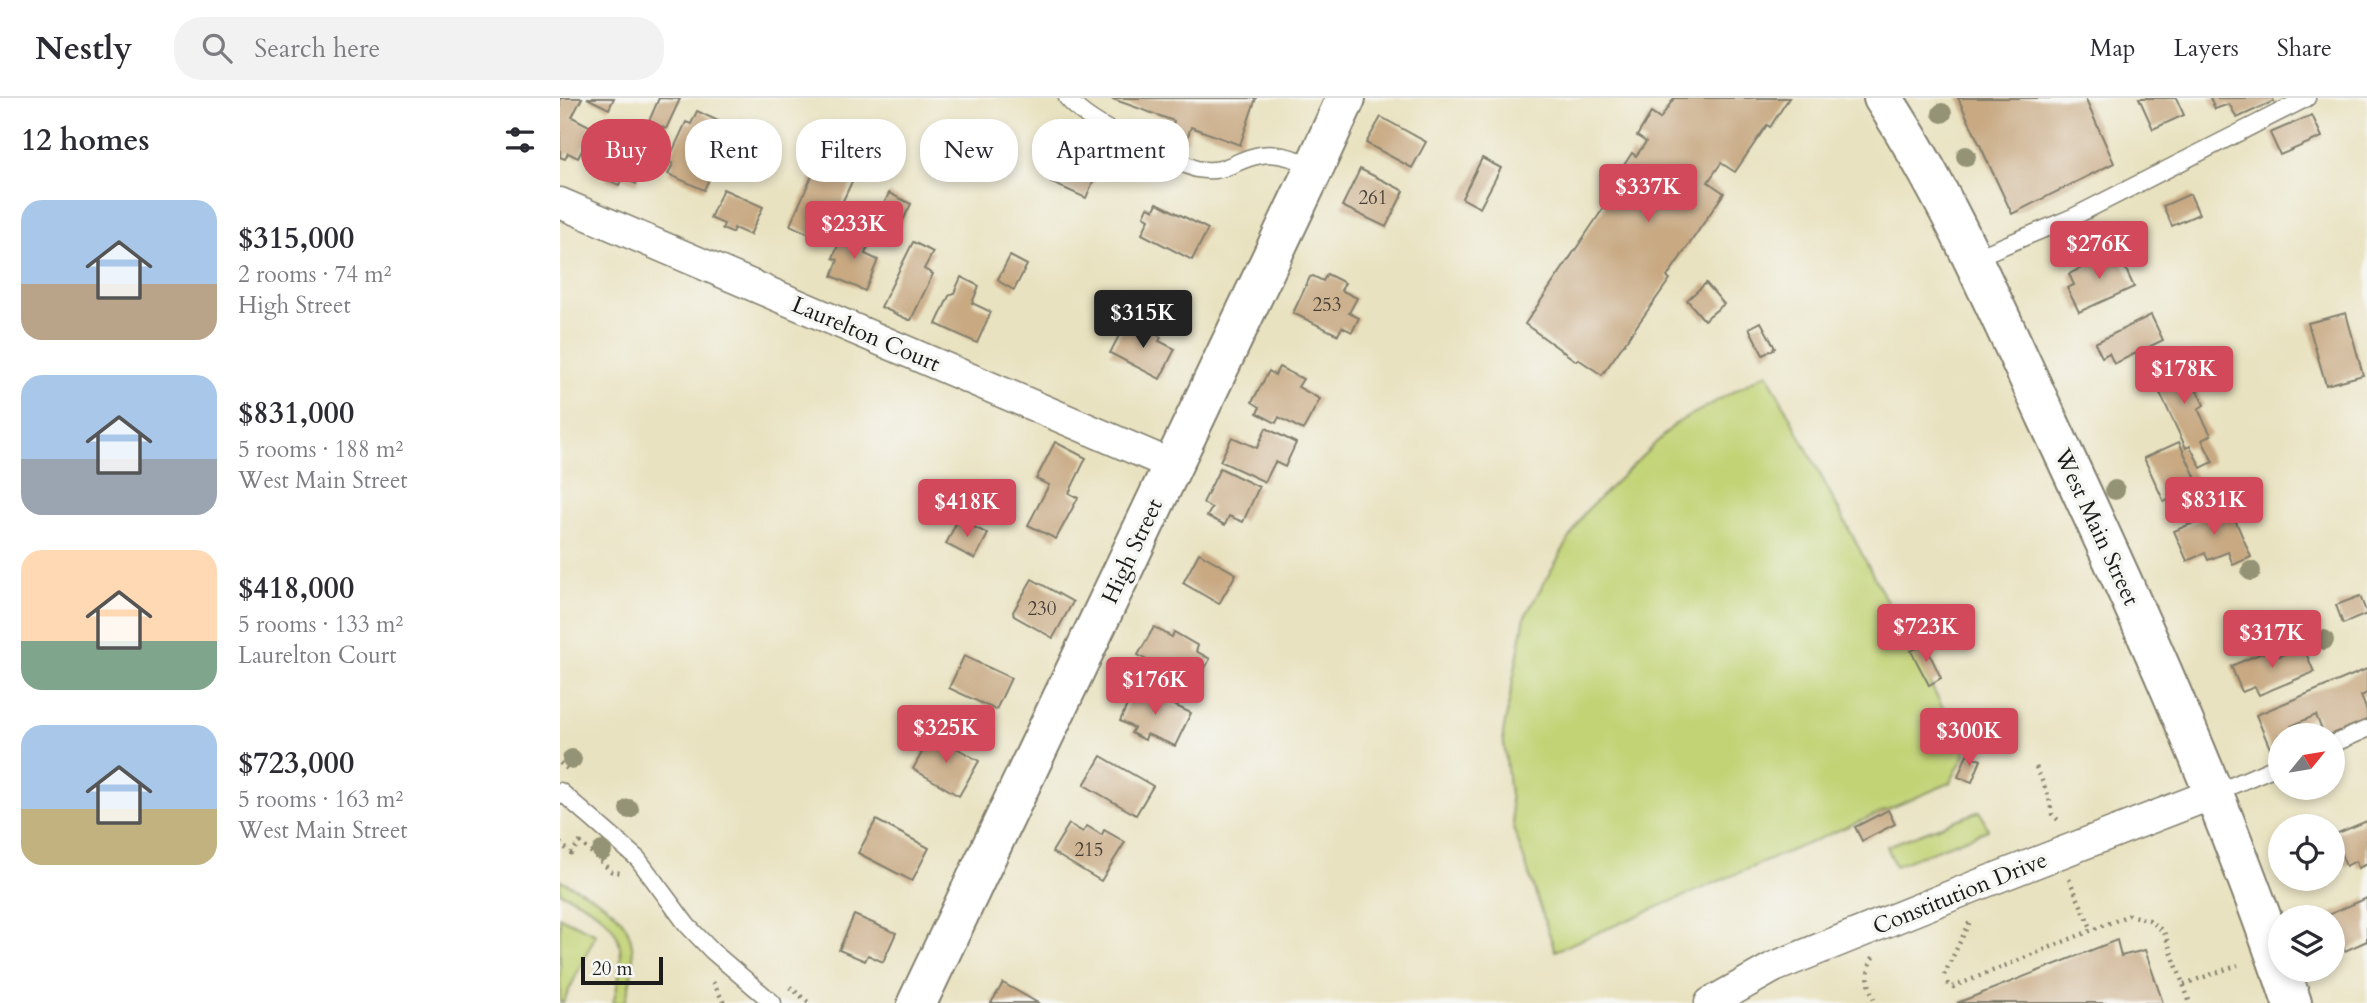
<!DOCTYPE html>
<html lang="en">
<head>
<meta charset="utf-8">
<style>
	body { margin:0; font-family:Cardo,serif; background:#f2f2f3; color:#2b2b33; height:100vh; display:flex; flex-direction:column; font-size:26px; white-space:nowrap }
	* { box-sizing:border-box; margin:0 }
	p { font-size:23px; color:#7c7c81 }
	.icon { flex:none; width:38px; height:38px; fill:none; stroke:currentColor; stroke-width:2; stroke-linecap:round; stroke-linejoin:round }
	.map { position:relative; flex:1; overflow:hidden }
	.details { display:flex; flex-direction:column; background:#fff; width:560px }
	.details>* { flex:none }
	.banner { position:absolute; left:21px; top:21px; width:665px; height:63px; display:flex; gap:14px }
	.needle { width:46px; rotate:60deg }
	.tools { position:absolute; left:1708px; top:625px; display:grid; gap:14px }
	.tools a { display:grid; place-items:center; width:77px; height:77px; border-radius:50%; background:#fff; box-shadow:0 4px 10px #0003; font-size:35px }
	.scale { position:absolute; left:21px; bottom:18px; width:82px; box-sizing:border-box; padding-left:7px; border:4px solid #1c1c1c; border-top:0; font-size:19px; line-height:24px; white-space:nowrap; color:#1c1c1c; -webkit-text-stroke:5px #f6f6f2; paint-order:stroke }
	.price { position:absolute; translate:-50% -60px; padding:0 16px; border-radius:7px; background:#d1495b; color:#fff; font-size:23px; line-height:46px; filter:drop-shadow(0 2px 4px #0008) }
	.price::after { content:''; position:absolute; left:50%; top:42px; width:21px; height:16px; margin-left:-10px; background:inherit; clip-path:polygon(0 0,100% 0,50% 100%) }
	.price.current { background:#222; color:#fff }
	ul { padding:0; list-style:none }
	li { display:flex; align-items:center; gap:21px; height:175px; padding:0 21px }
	li span { display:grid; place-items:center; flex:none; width:196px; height:140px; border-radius:21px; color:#555 }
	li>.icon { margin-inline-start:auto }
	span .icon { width:84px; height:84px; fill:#fffc; stroke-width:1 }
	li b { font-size:30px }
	h2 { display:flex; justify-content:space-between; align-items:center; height:84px; padding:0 21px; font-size:30px }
	.tag { padding:0 24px; border-radius:28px; background:#fff; box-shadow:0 4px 10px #0003; font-size:24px; line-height:63px }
	.tag.current { background:#d1495b; color:#fff }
	header { display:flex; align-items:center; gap:42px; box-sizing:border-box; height:98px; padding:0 35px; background:#fff; border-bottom:2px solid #e1e1e2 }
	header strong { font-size:33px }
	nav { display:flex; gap:38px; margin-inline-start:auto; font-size:24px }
	.search { width:490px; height:63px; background:#f2f2f3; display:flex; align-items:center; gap:18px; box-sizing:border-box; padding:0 24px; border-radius:28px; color:#7c7c81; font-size:26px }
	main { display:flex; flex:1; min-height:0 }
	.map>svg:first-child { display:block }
</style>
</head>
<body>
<header>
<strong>Nestly</strong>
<div class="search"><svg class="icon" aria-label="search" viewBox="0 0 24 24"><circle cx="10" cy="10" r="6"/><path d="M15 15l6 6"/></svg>Search here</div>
<nav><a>Map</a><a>Layers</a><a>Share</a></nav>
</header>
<main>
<section class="details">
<h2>12 homes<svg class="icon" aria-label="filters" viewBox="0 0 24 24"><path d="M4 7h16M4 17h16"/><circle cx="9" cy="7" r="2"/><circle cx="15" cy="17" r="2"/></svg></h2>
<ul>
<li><span style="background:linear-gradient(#a9c7e8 60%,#b9a48a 0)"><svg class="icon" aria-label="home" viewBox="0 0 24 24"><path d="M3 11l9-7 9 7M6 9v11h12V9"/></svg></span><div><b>$315,000</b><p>2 rooms · 74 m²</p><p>High Street</p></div></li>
<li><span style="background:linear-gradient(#a9c7e8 60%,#9aa5b1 0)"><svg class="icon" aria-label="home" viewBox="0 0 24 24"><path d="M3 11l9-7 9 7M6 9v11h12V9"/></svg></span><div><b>$831,000</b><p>5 rooms · 188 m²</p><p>West Main Street</p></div></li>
<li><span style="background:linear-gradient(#ffd9b3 65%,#7fa58c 0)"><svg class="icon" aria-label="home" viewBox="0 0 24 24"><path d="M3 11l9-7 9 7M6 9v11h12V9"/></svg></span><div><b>$418,000</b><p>5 rooms · 133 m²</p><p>Laurelton Court</p></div></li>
<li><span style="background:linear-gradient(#a9c7e8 60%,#c2b280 0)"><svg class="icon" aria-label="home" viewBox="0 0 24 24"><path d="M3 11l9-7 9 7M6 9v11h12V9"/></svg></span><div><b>$723,000</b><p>5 rooms · 163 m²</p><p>West Main Street</p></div></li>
</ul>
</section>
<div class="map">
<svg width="1807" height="905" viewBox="0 0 1807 905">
	<rect width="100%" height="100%" fill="#f6f6f2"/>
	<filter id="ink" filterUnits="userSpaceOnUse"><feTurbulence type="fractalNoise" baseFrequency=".0143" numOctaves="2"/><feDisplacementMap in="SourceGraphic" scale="14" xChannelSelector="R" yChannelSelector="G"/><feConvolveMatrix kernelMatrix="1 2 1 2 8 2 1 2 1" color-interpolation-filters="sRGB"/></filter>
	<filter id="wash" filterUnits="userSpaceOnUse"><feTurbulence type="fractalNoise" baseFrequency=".00686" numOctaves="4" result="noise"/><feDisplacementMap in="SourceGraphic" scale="28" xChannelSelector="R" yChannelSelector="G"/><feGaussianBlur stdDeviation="1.57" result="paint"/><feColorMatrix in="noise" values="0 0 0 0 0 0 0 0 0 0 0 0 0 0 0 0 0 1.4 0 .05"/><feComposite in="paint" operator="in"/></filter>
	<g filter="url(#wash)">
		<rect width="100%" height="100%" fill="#e9e2c0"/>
		<g fill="#c2d376" stroke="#6f7849" stroke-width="2">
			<polygon points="1207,275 1406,654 1390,685 995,853 954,732 943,636 965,518 1024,415 1115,326"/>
			<polygon points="1420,713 1428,732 1335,768 1327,748"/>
			<path d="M0,782C65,813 86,829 65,905H53C71,839 60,822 0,794Z"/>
			<polygon points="0,819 36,836 3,905 0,905"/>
		</g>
		<g id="blocks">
			<g fill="#c8a982">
				<polygon points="0,0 22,0 12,19 33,30 18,60 8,55 5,61 0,59"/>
				<polygon points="27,0 54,0 49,11"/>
				<polygon points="99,0 120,1 106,31 89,23"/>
				<polygon points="550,0 696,0 680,47 631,29 626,44 609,38 614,23"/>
				<polygon points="1114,0 1229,0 1210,29 1207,27 1175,74 1161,65 1148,84 1164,95 1107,179 1110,181 1042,277 1018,261 1016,263 965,226 1053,96 1047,93 1072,55 1076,58 1086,44 1077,38 1091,15 1100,21"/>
				<polygon points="1398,0 1525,0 1554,65 1452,116"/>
				<polygon points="1579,0 1616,0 1624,17 1593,31"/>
				<polygon points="1650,0 1712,0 1714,3 1677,20 1669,6 1655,11"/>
				<polygon points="137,13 173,30 144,92 108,76 113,66 108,63 126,24 131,26"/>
				<polygon points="1752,17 1762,39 1720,57 1710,35"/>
				<polygon points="821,19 866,44 852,70 806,45"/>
				<polygon points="50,36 90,54 76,86 62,80 59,87 45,81 48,74 35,68"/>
				<polygon points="509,40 545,56 526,100 490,84"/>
				<polygon points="279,54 295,62 290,73 296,75 264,143 230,127 260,60 273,66"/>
				<polygon points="922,60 941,70 920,110 902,100"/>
				<polygon points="800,71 844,93 826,129 782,108"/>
				<polygon points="163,91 203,109 190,137 174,130 172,135 162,131 164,126 150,120"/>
				<polygon points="329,95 351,106 338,133 316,123"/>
				<polygon points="1630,96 1639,116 1612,128 1603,108"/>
				<polygon points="597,105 648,131 632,162 582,136 589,121 584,118 588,109 594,112"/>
				<polygon points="284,132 310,143 305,156 318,162 305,193 272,178 278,162 273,160"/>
				<polygon points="353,144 373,154 364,171 373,176 351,222 349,222 321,209"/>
				<polygon points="1557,152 1574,189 1519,214 1507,190 1514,187 1509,176"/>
				<polygon points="450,158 467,167 454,192 440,184 438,181"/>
				<polygon points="767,176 785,185 781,192 797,200 789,215 799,220 792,234 782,229 778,237 733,215 750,179 753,178 763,183"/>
				<polygon points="401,179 419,188 412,205 431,214 417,245 376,226 389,198 394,195"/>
				<polygon points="1146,185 1164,206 1144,222 1127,202"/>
				<polygon points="1786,215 1803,277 1766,287 1748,225"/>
				<polygon points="1591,217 1603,242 1554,266 1549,255 1542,259 1535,245"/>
				<polygon points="567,222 601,239 599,243 615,251 600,281 550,255"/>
				<polygon points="1201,224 1215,250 1203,257 1189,230"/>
				<polygon points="1619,256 1644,307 1638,311 1651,337 1642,342 1653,364 1641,370 1630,348 1626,350 1591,276 1602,271 1599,265"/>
				<polygon points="719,269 743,281 738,289 760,301 743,332 719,319 716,325 697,315 700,309 692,304 709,273 715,277"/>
				<polygon points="706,330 736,345 725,369 715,364 705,384 660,363 672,339 697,350"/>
				<polygon points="495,344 526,360 509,395 518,400 496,441 468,427 489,387 476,381"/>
				<polygon points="1619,344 1639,387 1604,404 1584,360"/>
				<polygon points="660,370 699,389 683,424 669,418 665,427 647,418 652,410 643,405"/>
				<polygon points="1668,405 1691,459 1673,467 1668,454 1648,462 1645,455 1627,463 1614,433 1640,422 1640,417"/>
				<polygon points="398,421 428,436 415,461 386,446"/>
				<polygon points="639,455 676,476 659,506 623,485"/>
				<polygon points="472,481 513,504 493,540 454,518 453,514"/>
				<polygon points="1800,498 1807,516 1783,526 1776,507"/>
				<polygon points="594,529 612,539 614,534 638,548 636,553 650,561 635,588 619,579 618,581 578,557"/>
				<polygon points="1365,546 1381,580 1369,587 1351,553"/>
				<polygon points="1743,548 1754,574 1699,597 1695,589 1682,594 1671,568 1716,549 1719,558"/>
				<polygon points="404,558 451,580 436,612 389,590"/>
				<polygon points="1807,571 1807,595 1801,598 1807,613 1807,622 1770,637 1764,637 1756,617 1731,628 1735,637 1720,637 1720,658 1714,660 1696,617"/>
				<polygon points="575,589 588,595 591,591 606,598 603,602 631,615 615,648 587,636 585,642 571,635 574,630 560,623"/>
				<polygon points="372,636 419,663 399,698 353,671"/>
				<polygon points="1407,656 1421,662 1412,684 1398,679"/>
				<polygon points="541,658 593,688 576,717 524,687"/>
				<polygon points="1328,712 1335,726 1302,743 1295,729"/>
				<polygon points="316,722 369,750 352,783 298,755"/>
				<polygon points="1807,723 1807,766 1798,770 1796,763 1786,768 1773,737"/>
				<polygon points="509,726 523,734 527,728 542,737 544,732 565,744 541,783 492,754"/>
				<polygon points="1807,800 1807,843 1785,853 1770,816"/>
				<polygon points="294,817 336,835 323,864 308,857 305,863 279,852"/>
				<polygon points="1557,842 1561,858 1585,852 1603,905 1397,905"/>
				<polygon points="443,885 478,905 431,905"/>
			</g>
		</g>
	</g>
	<g filter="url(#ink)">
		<use href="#blocks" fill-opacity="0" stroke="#827f6e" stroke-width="2"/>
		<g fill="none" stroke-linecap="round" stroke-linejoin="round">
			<defs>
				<g id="service">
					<path d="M507,0C533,31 598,55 636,71C667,77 674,61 701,57C719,54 738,62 755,68"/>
					<polyline points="1412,161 1513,119 1747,0"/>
					<polyline points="1773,646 1807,631"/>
					<polyline points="0,693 78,761 127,827 152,853 213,905"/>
					<polyline points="1655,695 1720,667"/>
				</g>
				<g id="minor">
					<polyline points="0,105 612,367"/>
					<polyline points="1150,905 1214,869 1418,787 1655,695"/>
				</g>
				<g id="secondary">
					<path d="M1323,0C1388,99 1437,213 1487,320C1572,501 1654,682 1720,871"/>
					<polyline points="1721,872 1732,905"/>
					<polyline points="357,905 755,68 786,0"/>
				</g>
			</defs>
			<use href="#service" stroke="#827f6e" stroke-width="19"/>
			<use href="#minor" stroke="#827f6e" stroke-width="33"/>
			<use href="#secondary" stroke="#827f6e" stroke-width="42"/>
			<g stroke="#827f6e" stroke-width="4.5" stroke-dasharray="2 5" stroke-linecap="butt">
				<polyline points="0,665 10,673"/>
				<polyline points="1476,669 1489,699 1492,716 1500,724"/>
				<polyline points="20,744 51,773 60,775"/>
				<polyline points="0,745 11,755 21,743"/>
				<polyline points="1509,781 1532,832"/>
				<path d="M1313,859C1305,876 1308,889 1316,905"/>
				<polyline points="1384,877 1411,821"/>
				<polyline points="153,884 164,905"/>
				<polyline points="1387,885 1393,889 1569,817 1589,822 1604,834 1630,905"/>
				<polyline points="1624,886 1678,867"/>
				<polyline points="230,889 249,905"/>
			</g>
			<use href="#service" stroke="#fff" stroke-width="16"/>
			<use href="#minor" stroke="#fff" stroke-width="30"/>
			<use href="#secondary" stroke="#fff" stroke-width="38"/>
		</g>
		<g fill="#949375">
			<circle cx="1382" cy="15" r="10"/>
			<circle cx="1406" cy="58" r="10"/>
			<circle cx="1555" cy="392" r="10"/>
			<circle cx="1691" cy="473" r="10"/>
			<circle cx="1764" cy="542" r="10"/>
			<circle cx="12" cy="661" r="10"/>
			<circle cx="69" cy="711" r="10"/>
			<circle cx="42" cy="753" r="10"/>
		</g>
	</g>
	<g text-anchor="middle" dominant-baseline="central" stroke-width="7" stroke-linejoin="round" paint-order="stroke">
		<g font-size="19" fill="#473f36">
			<text x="813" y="100">261</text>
			<text x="767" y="207">253</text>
			<text x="482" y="511">230</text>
			<text x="529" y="752">215</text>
		</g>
		<g font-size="23" fill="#1c1c1c" stroke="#f6f6f2">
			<text transform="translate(306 236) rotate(23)">Laurelton Court</text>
			<text transform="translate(1537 429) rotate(65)">West Main Street</text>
			<text transform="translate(572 453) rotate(-65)">High Street</text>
			<text transform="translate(1400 795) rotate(-22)">Constitution Drive</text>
		</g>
	</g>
</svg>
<div class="tools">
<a><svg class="needle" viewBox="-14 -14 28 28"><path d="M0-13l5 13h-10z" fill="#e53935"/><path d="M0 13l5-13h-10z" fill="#7c7c81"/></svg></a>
<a><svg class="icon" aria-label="locate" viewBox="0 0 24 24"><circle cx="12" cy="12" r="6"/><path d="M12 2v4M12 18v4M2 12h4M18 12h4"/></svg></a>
<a><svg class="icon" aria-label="layers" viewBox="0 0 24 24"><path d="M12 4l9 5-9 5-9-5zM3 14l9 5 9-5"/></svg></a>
</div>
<div class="scale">20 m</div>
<b class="price" style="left:1088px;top:126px">$337K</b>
<b class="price" style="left:294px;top:163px">$233K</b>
<b class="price" style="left:1539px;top:183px">$276K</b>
<b class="price current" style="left:583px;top:252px">$315K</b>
<b class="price" style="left:1624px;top:308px">$178K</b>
<b class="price" style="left:1654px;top:439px">$831K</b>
<b class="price" style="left:407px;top:441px">$418K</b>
<b class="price" style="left:1366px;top:566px">$723K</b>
<b class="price" style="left:1712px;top:572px">$317K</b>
<b class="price" style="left:595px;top:619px">$176K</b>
<b class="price" style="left:386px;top:667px">$325K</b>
<b class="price" style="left:1409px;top:670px">$300K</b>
<div class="banner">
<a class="tag current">Buy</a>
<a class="tag">Rent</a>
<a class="tag">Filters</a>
<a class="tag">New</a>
<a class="tag">Apartment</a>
</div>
</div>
</main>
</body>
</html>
